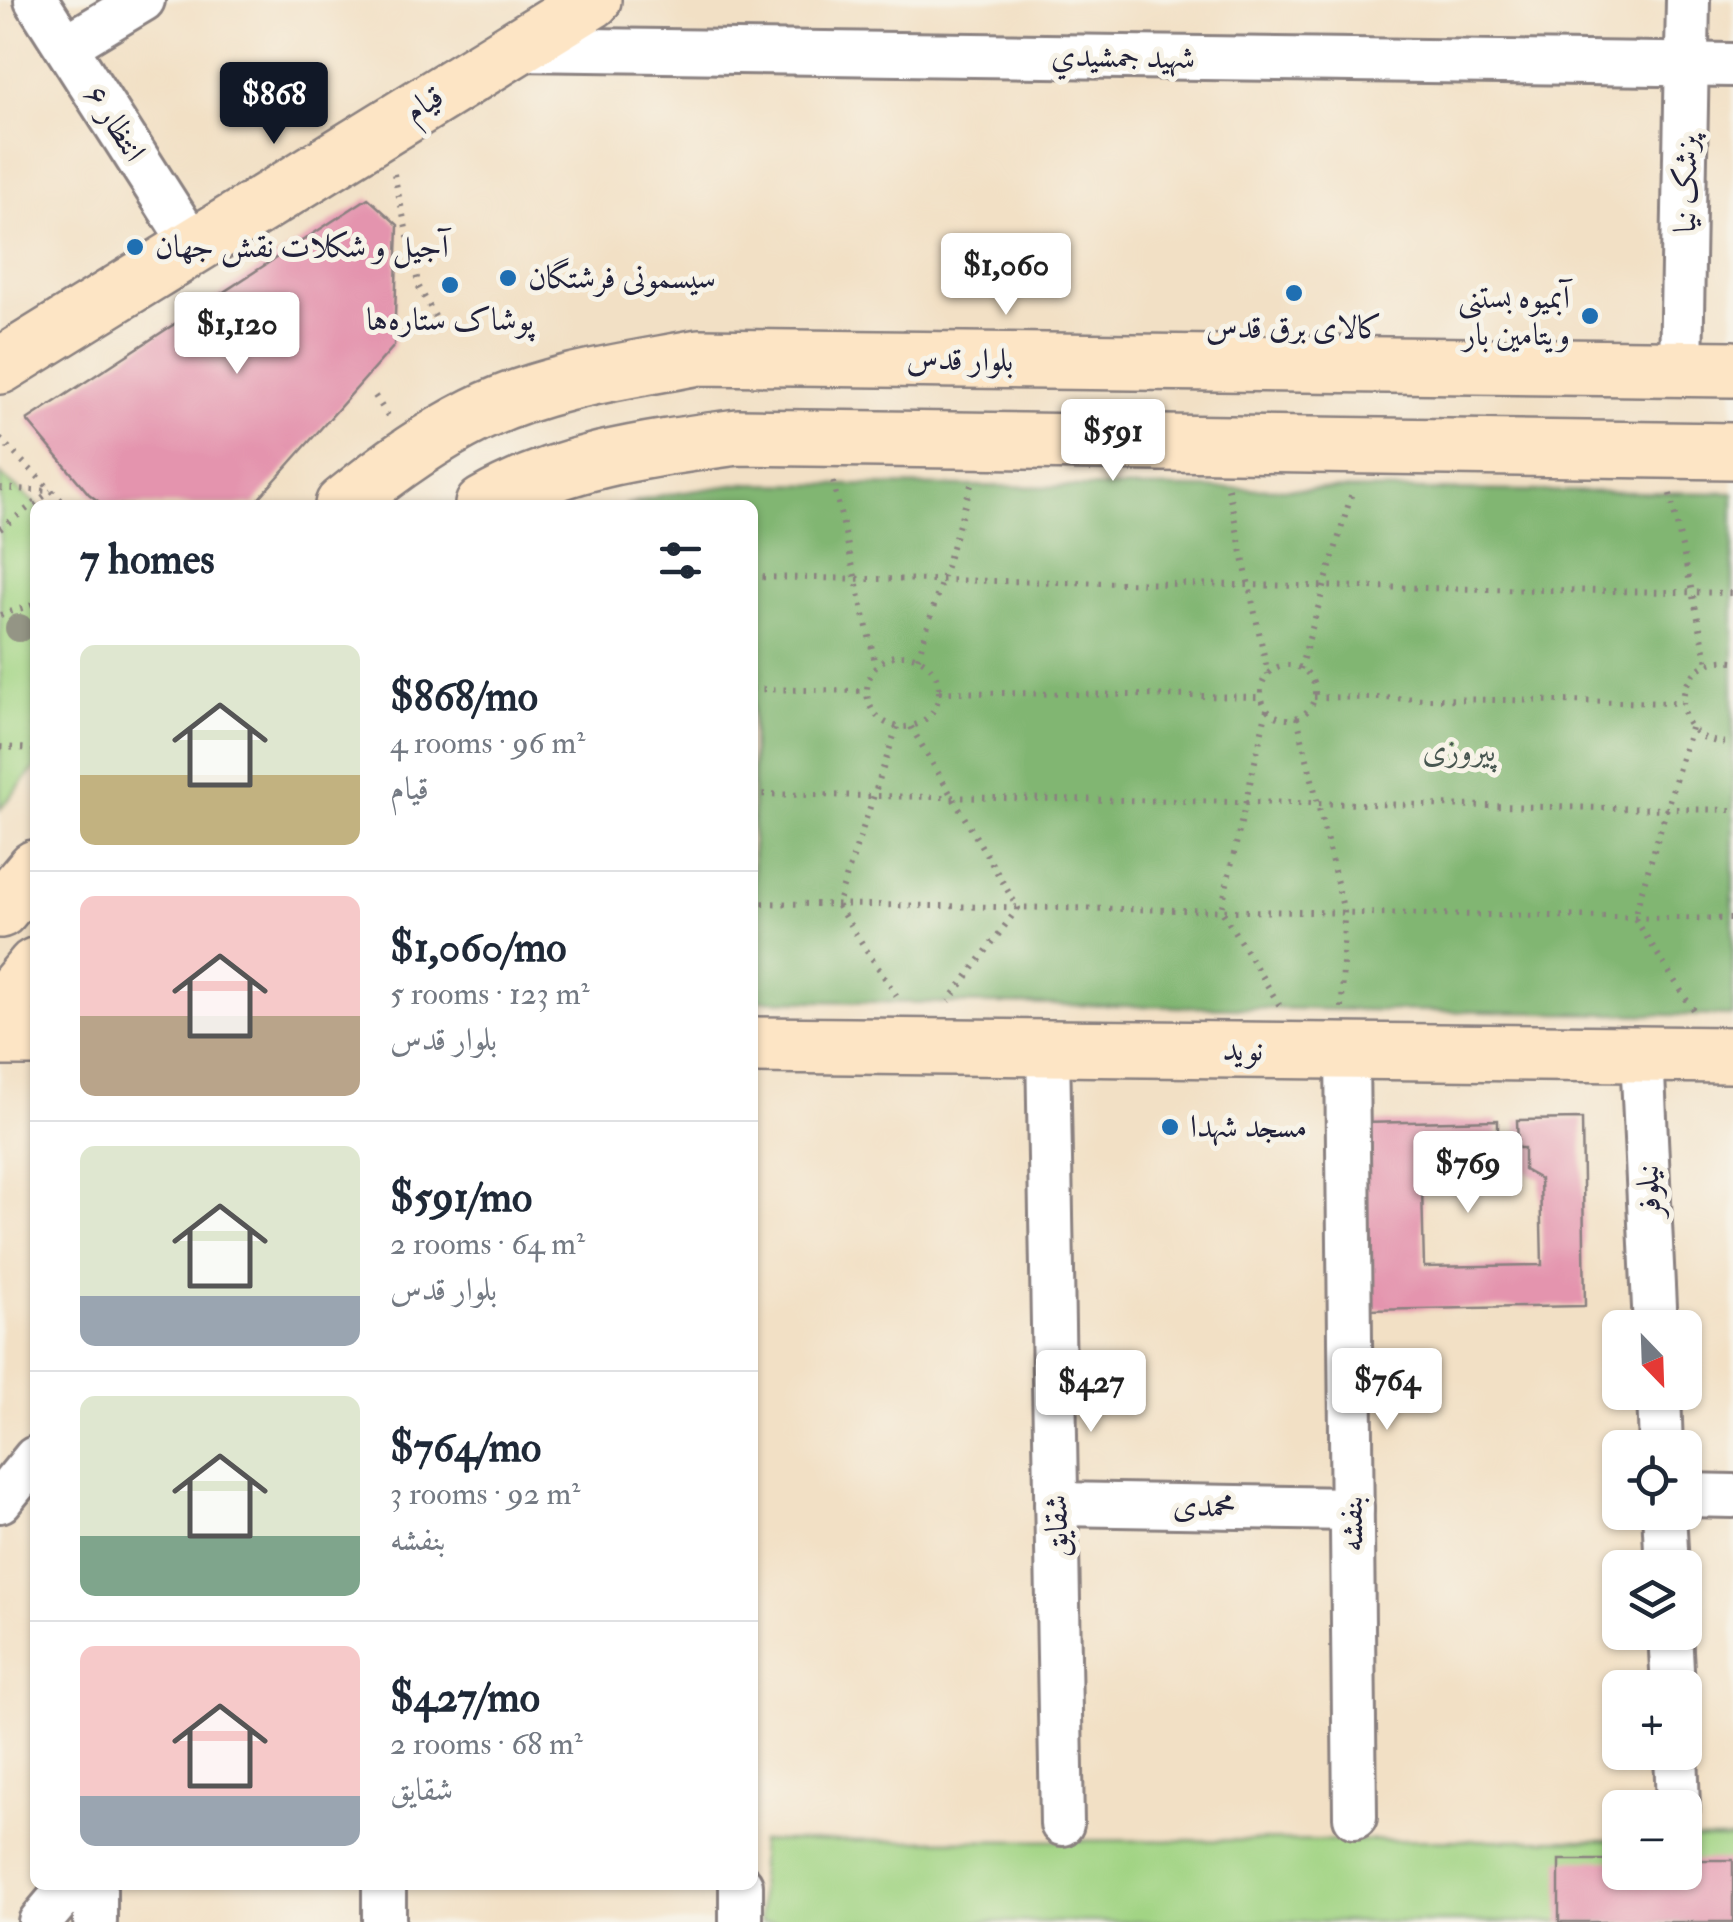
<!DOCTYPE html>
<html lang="en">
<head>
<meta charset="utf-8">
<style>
	body { margin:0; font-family:"IM FELL Double Pica",Amiri,serif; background:#f6f6f7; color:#1f2937; height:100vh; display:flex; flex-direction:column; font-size:38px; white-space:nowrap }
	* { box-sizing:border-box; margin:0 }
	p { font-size:32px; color:#747a83 }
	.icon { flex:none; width:55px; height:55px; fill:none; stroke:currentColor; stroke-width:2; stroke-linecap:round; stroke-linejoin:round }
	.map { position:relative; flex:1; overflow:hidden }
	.side { position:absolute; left:30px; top:500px; width:728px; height:1390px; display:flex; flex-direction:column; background:#fff; border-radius:15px; box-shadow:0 2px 8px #0004 }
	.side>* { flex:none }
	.needle { width:65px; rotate:157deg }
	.tools { position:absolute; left:1602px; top:1310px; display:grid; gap:20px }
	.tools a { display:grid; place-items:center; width:100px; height:100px; border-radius:15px; background:#fff; box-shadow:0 2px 8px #0004; font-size:50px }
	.price { position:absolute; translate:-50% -85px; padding:0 22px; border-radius:10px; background:#fff; color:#222; font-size:32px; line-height:65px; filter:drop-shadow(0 2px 5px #0008) }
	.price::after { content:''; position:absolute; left:50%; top:60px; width:30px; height:22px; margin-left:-15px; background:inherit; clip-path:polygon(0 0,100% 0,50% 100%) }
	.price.on { background:#111827; color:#fff }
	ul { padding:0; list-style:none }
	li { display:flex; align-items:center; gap:30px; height:250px; padding:0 50px }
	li+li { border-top:2px solid #e0e1e3 }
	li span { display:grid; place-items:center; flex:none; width:280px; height:200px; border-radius:15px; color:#555 }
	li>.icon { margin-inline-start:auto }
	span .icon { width:120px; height:120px; fill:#fffc; stroke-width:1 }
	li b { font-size:42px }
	h2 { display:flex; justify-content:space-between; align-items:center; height:120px; padding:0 50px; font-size:42px }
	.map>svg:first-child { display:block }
</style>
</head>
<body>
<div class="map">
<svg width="1733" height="1922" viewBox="0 0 1733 1922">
	<rect width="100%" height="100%" fill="#f7f3e8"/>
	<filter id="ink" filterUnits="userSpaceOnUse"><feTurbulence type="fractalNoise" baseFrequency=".01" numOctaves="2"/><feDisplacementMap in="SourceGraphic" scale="20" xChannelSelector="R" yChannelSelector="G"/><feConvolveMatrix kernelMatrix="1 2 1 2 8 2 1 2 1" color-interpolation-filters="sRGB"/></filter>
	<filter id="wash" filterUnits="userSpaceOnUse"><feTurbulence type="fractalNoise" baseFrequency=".0048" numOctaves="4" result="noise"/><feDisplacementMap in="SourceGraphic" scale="40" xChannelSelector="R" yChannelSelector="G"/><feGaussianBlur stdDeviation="2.25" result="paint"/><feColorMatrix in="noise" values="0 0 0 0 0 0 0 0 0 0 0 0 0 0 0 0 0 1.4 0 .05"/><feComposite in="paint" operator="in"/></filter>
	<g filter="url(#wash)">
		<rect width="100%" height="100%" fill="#f2e0c5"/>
		<g fill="#a2d484" stroke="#627b60" stroke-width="2.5">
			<polygon points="0,474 37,505 35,768 0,809"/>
			<polygon points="1685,1839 1733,1839 1733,1922 760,1922 760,1841 1620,1840 1620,1872 1685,1872"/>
		</g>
		<polygon fill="#81b672" stroke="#526c56" stroke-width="2.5" points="740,484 1733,493 1733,1016 753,1000 752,505 625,505 658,496"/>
		<g id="blocks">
			<g fill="#e494ae">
				<polygon points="368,198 398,225 394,346 253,505 103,505 89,494 27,420"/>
				<polygon points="1582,1119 1585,1306 1365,1310 1362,1123 1498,1120 1498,1151 1472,1151 1472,1172 1454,1172 1454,1187 1422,1188 1424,1267 1542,1265 1540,1179 1524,1170 1524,1148 1518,1148 1517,1120"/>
				<polygon points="1559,1860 1620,1860 1620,1872 1685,1872 1685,1860 1733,1860 1733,1922 1559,1922"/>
			</g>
		</g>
	</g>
	<g filter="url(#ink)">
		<use href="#blocks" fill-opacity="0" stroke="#8a8180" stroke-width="2.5"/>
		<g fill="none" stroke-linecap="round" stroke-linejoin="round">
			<defs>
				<g id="street">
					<polyline points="36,0 194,247"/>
					<polyline points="66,46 143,0"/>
					<polyline points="514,49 1733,65"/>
					<polyline points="1681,368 1688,0"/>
					<polyline points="1048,1048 1062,1824"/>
					<polyline points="1347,1051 1355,1817"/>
					<polyline points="1642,1054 1655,1328"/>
					<polyline points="1659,1392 1661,1448"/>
					<polyline points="1685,1495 1733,1496"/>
					<polyline points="0,1501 35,1458"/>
					<polyline points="1056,1504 1352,1509"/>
					<polyline points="1664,1512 1667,1568"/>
					<polyline points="1670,1632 1673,1688"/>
					<polyline points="1676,1752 1678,1808"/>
					<polyline points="95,1885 95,1922"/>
					<polyline points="741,1885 741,1922"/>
					<polyline points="40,1922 71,1885"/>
					<polyline points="384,1922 384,1885"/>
				</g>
				<g id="secondary">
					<polyline points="0,366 593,0"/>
					<path d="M343,505C384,471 428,439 476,415C545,381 625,371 699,357L1733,369"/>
					<path d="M483,505C561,460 650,449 738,437L1733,451"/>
					<polyline points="0,910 35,868"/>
					<polyline points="0,1008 35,966"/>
					<polyline points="0,1038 35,1038"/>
					<polyline points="752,1045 1733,1055"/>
				</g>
			</defs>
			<use href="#street" stroke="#8a8180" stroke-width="48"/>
			<use href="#secondary" stroke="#8a8180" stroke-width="60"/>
			<g stroke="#8a8180" stroke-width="6" stroke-dasharray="2.5 8" stroke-linecap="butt">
				<polyline points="394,174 419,287 437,320"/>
				<polyline points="375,396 388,416"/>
				<polyline points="0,439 66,505"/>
				<polyline points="833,482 876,666"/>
				<polyline points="0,488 49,491"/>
				<polyline points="1228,488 1268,674"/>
				<polyline points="1670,494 1708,663"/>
				<polyline points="0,529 51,491"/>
				<polyline points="752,577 1733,593"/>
				<polyline points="0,615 35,604"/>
				<circle cx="903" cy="691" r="36"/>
				<polyline points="918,658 971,485"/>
				<path d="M1733,661C1667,654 1666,750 1733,742"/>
				<circle cx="1288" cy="692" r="27"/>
				<polyline points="1300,669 1353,489"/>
				<polyline points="752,689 866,691"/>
				<polyline points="939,692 1262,697"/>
				<polyline points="1314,697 1682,703"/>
				<polyline points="1267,709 1221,910 1280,1006"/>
				<polyline points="1297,717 1344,912 1342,1010"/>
				<polyline points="897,727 837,905 900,1001"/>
				<polyline points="911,727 1018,908 949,1001"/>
				<polyline points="1691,728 1634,917 1695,1013"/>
				<polyline points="0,747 35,749"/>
				<polyline points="752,794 1733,810"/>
				<polyline points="752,903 1733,919"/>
			</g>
			<use href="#street" stroke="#fff" stroke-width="42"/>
			<use href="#secondary" stroke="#fde5c5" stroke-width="55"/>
		</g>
		<circle fill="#949585" cx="19" cy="628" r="14"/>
	</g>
	<g fill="#1f6fb2" stroke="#f7f3e8" stroke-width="4">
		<circle cx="135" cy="247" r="10"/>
		<circle cx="508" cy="278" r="10"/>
		<circle cx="450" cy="285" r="10"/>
		<circle cx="1294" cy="293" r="10"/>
		<circle cx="1590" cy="316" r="10"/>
		<circle cx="1170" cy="1127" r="10"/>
	</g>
	<g text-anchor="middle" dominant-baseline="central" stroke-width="10" stroke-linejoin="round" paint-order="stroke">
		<g font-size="32" fill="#22223b" stroke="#f7f3e8">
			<text transform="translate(1123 57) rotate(1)">شهيد جمشيدي</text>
			<text transform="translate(424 104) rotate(-32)">قیام</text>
			<text transform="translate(115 123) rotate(57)">انتظار ۶</text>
			<text transform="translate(1686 184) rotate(-89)">پزشک نیا</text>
			<text transform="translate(960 360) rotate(1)">بلوار قدس</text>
			<text transform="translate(1243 1050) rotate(1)">نوید</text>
			<text transform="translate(1649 1191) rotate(-93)">نیلوفر</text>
			<text transform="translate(1204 1506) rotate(1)">محمدی</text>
			<text transform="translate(1352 1524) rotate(-91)">بنفشه</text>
			<text transform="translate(1057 1526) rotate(-91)">شقایق</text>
		</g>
		<g font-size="32" fill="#22223b" stroke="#f7f3e8" text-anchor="start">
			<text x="155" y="247">آجیل و شکلات نقش جهان</text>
			<text x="528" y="278">سیسمونی فرشتگان</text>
			<text x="1570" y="298" text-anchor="end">آبمیوه بستنی<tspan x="1570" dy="37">ویتامین بار</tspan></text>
			<text x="450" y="320" text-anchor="middle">پوشاک ستاره‌ها</text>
			<text x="1294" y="328" text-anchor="middle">کالای برق قدس</text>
			<text x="1190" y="1127">مسجد شهدا</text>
		</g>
		<g font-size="32" fill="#485751" stroke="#f7f3e8">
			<text x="1459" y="751">پیروزی</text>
		</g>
	</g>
</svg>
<div class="tools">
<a><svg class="needle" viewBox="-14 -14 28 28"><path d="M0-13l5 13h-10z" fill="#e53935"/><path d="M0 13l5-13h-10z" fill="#747a83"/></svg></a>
<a><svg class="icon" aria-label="locate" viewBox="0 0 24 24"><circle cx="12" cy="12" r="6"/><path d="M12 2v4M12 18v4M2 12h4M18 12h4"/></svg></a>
<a><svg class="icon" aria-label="layers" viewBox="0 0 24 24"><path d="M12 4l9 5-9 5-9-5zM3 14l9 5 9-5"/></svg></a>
<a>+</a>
<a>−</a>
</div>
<b class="price on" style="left:274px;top:147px">$868</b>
<b class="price" style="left:1006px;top:318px">$1,060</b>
<b class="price" style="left:237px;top:377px">$1,120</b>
<b class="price" style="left:1113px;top:484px">$591</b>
<b class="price" style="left:1468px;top:1216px">$769</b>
<b class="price" style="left:1387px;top:1433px">$764</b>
<b class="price" style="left:1091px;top:1435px">$427</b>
<section class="side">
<h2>7 homes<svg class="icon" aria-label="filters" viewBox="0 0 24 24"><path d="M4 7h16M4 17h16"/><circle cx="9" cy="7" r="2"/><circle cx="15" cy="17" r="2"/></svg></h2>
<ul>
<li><span style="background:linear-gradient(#dfe7d0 65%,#c2b280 0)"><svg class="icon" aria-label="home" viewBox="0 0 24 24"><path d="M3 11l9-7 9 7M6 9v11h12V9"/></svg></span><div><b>$868/mo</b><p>4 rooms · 96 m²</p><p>قیام</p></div></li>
<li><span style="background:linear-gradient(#f6c9c9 60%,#b9a48a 0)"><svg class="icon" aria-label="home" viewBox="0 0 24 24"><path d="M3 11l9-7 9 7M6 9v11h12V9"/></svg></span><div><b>$1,060/mo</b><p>5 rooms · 123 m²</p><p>بلوار قدس</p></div></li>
<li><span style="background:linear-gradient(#dfe7d0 75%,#9aa5b1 0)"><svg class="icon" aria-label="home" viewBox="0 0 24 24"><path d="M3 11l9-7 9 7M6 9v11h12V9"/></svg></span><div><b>$591/mo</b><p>2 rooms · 64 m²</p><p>بلوار قدس</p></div></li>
<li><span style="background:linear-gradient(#dfe7d0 70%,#7fa58c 0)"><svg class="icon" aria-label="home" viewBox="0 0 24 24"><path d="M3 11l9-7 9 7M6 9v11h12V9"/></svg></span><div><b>$764/mo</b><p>3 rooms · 92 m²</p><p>بنفشه</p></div></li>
<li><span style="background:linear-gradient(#f6c9c9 75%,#9aa5b1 0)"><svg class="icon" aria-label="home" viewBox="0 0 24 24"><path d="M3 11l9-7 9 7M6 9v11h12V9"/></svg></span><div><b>$427/mo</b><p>2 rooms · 68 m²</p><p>شقایق</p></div></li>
</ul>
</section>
</div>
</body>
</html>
